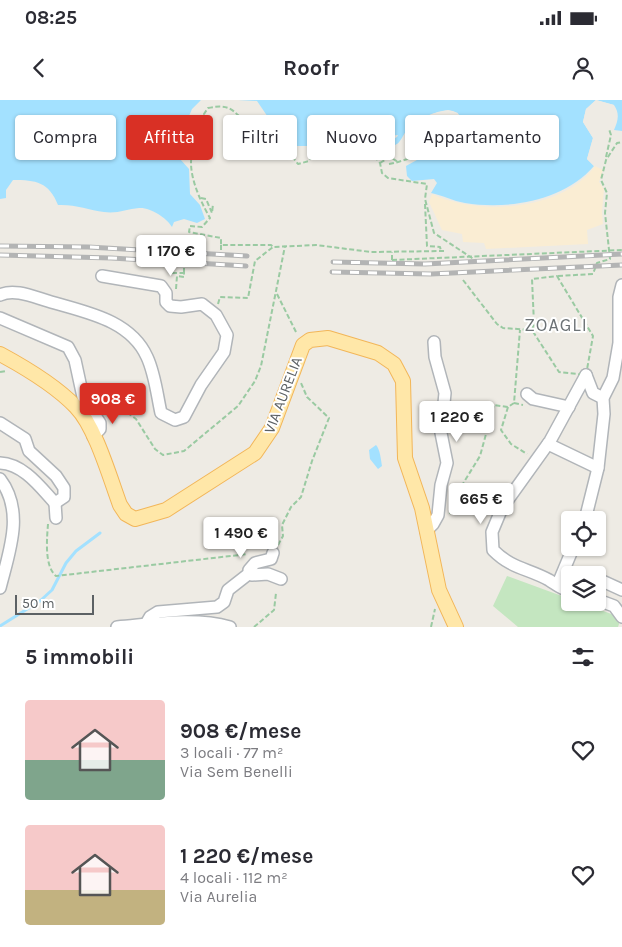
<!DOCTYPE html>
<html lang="it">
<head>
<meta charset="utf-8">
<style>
	body { margin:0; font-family:Karla,sans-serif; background:#f2f2f3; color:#2b2b33; height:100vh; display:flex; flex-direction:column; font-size:19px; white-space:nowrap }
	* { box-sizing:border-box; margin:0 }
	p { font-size:16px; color:#7c7c81 }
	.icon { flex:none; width:28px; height:28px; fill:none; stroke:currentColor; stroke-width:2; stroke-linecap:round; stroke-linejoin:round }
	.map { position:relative; height:527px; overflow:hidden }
	.sheet { display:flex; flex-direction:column; background:#fff; flex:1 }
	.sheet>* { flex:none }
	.hud { position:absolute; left:15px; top:15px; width:592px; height:45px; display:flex; gap:10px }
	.fabs { position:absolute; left:561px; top:411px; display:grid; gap:10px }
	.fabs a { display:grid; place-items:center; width:45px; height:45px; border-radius:5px; background:#fff; box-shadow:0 1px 4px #0004; font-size:25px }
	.scale { position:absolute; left:15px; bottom:12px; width:79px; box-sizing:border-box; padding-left:5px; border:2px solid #5c6164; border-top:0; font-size:14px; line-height:18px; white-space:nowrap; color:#5c6164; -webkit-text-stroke:4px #fff; paint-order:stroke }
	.price { position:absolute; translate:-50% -42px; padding:0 11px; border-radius:5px; background:#fff; color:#222; font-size:16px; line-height:32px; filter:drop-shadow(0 1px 2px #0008) }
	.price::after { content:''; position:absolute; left:50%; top:30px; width:15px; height:11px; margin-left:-8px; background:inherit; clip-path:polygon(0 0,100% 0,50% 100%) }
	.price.selected { background:#d93025; color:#fff }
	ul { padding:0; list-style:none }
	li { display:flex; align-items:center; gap:15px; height:125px; padding:0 25px }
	li span { display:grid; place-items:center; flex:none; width:140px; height:100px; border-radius:5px; color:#555 }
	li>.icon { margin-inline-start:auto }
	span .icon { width:60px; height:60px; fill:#fffc; stroke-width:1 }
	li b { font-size:21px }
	h2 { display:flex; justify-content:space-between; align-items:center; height:60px; padding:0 25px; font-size:21px }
	.chip { padding:0 18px; border-radius:5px; background:#fff; box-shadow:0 1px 4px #0004; font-size:18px; line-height:45px }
	.chip.selected { background:#d93025; color:#fff }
	.status { display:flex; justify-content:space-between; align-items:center; height:35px; padding:0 25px; background:#fff; direction:ltr }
	.status svg { height:14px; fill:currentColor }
	header { display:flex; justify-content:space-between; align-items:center; height:65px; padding:0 25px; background:#fff; font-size:22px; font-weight:700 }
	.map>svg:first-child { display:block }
</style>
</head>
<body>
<div class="status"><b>08:25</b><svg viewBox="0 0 49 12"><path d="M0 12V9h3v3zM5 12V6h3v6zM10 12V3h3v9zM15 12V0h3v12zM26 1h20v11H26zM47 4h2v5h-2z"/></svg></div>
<header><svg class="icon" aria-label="back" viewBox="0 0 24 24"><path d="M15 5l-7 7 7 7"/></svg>Roofr<svg class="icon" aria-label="person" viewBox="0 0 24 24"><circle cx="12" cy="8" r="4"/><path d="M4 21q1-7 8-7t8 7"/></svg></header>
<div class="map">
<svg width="622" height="527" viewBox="0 0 622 527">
	<rect width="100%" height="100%" fill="#eeebe4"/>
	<polygon fill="#c4e6c0" points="507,476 570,499 570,502 581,503 617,516 620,521 618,527 518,527 493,506"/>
	<path fill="#faedd3" d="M595,66L603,70L599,82L604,89L602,112L603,124L587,130L588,144L486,149L484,143L463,142L462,134L442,130L429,102L432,94C478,116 563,111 595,66Z"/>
	<g fill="#a3e1ff">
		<path d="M0,0H201L192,9L186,23L199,25V33L187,39L185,46L190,51L180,59L189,69L190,94L200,105L205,119L197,123L184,119L174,122L172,127C167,118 150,107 139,108C127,109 117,114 104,112C89,110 74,104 58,105C49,82 36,80 13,80L6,90V98L0,99Z"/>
		<path d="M238,0H622V31L614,30C618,21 620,14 614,5L596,0L586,9L583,22L593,38L587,59L594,66C564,101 508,110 465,103C453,101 442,95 431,93L437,83L434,79L412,81L407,76L406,66C422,57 461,39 461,17C451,1 419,18 409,28C402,34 402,43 392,48C387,51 382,50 377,48L397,37L398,35L388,36L373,32L354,37L309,30L307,34L313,40L314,46H296L274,26L257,1Z"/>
		<path d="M376,345C380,349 381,360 382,366L378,369L370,359L369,350Z"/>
	</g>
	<g fill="#eeebe4">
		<polygon points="596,0 614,5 614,10 608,5 597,3 588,10 586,22 595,37 589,54 589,58 596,65 594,66 587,59 593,38 583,22 586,9"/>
		<polygon points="448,10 458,13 457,17 448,13 433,16 411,29 403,43 393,51 381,52 401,42 409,27 432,14"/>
	</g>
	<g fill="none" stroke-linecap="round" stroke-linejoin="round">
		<polyline stroke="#a3e1ff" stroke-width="3" points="0,526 40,501 52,490 66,463 76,451 100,433"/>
		<defs>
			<g id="minor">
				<path d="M0,195C14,188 34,197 48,201C84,212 130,219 147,257C155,274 157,295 161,313L175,320L184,317L201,285L224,252L227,235L216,215L202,204L181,207L170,206L166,202V193L161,186L102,176"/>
				<polyline points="0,218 68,247 75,260 83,297 100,323 100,329 93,336"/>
				<polyline points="586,275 593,293 603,298"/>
				<polyline points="527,294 533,299 569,307"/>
				<path d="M0,323L25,339L29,351L56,376L64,388V397L55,403C41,388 24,364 0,363"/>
				<polyline points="548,344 598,368"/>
				<path d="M0,379C25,412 9,452 0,488"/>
				<polyline points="55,403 56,418"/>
				<polyline points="585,420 598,368 604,314 603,298 613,278 619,243 619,197 622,185"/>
				<polyline points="426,431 433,424 438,415 441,385 447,363 441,333 445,293 435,257 434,242"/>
				<polyline points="251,472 249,470 255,463 271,459 273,453"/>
				<polyline points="251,472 252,475 268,474 281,479"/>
				<polyline points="560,479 573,448"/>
				<polyline points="598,479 622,490"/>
				<path d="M570,491C561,489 557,485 549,480C527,468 512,469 493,450L492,432L502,408L550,341L586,275"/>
				<polyline points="598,500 614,506 622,517"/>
				<polyline points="146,524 150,517 158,512 217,507 224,502 228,490 251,472"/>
				<path d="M117,527C154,524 194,517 230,527"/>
			</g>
			<path id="major" d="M0,254C26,268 55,285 76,307C95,326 110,378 120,405L126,414L135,419L166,410L255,353L272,328L303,245L310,240L328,238L378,253L394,264L403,281L405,358L422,408L439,490L456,527"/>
		</defs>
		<use href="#minor" stroke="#b1b5b9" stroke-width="14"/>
		<use href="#major" stroke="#f2b659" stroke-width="16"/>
		<g stroke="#9acaa2" stroke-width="2" stroke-dasharray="5 2.5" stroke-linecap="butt">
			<polyline points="351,47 356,41"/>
			<polyline points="606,57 611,35 609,29"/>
			<polyline points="380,63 390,57 398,62"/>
			<path d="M389,64C417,59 440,43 457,22"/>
			<polyline points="201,98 206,99 212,113 213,104"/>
			<polyline points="425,104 427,146 440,147 441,151"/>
			<polyline points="173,141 187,142 187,148"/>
			<polyline points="221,150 221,145"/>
			<path d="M444,151L371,152L316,145L273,147L271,145H221V138L189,132L190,126L202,127L210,118C198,97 178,55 203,38L204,14L208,8C237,2 233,17 252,25C257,27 262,25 268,28L273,38L280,41L298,64L309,61L319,42C332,44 353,38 361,41L380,63L382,73L388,78L427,84L425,99L434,133L475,160"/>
			<polyline points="392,160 392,152"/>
			<polyline points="172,173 184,173"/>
			<polyline points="184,173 184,167"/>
			<polygon points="557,176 593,236 586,275 559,272 532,230 534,224 532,179"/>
			<polyline points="558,176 593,174 597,163 610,159 605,113 607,93 601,80 606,60 617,43 622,42"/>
			<polyline points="463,180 497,224 503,228 531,230"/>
			<polyline points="176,189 177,176 184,177 184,173"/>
			<polyline points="277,194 297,234"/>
			<polyline points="218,204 220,197 248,198 255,161 273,147"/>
			<polyline points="0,272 6,271"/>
			<polyline points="91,286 136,319 155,349 163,355 184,351 238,306 255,281 261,266 285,146"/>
			<polyline points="514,303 523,305"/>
			<polyline points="508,307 501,330 511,344 527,354"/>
			<polyline points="450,414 456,395 480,356 494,305 508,307 514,303 520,230"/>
			<path d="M48,424C47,438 44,466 56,476L248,454"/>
			<polyline points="278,445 283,436 282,425 291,407 301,397 312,361 329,318 307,297 301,283"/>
			<polyline points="254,527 274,510 276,493"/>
			<polyline points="431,527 435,509"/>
		</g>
		<use href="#minor" stroke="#fff" stroke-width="11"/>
		<use href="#major" stroke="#ffe7a8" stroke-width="14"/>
		<defs>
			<g id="rail">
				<polyline points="0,146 88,147 247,156"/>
				<polyline points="0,155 111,158 246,166"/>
				<polyline points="333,162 425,164 622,154"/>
				<polyline points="332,172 431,174 622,165"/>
			</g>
		</defs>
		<use href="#rail" stroke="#b3b4b4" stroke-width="5"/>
		<use href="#rail" stroke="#fff" stroke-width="3" stroke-dasharray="9" stroke-linecap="butt"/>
		<polyline stroke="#9acaa2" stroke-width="2" stroke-dasharray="5 2.5" stroke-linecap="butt" points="392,160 622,150"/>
	</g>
	<g text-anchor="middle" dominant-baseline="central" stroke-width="4" stroke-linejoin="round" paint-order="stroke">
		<g font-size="15" fill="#5c6164" stroke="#fff">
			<text transform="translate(283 295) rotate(-69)">VIA AURELIA</text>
		</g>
		<g font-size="18" letter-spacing="1" fill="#6d7376" stroke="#fff">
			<text x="556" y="225">ZOAGLI</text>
		</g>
	</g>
</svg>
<div class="fabs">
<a><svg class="icon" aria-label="locate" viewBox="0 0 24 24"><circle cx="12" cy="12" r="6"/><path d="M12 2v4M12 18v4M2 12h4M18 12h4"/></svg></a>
<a><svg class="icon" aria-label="layers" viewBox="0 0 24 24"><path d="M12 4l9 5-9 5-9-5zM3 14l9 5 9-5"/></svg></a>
</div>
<div class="scale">50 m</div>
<b class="price" style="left:171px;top:177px">1 170 €</b>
<b class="price selected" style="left:113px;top:325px">908 €</b>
<b class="price" style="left:457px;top:343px">1 220 €</b>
<b class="price" style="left:481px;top:425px">665 €</b>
<b class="price" style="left:241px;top:459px">1 490 €</b>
<div class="hud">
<a class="chip">Compra</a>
<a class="chip selected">Affitta</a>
<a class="chip">Filtri</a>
<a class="chip">Nuovo</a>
<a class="chip">Appartamento</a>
</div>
</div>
<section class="sheet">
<h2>5 immobili<svg class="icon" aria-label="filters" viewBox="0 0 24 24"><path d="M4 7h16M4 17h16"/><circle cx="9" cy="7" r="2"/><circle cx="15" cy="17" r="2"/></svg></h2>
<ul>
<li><span style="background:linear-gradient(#f6c9c9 60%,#7fa58c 0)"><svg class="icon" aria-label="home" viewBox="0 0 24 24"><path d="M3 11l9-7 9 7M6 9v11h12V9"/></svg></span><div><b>908 €/mese</b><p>3 locali · 77 m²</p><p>Via Sem Benelli</p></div><svg class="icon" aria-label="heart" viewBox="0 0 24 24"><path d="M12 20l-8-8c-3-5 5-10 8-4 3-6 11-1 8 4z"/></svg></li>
<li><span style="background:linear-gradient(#f6c9c9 65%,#c2b280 0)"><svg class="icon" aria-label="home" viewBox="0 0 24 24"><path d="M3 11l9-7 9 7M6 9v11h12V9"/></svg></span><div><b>1 220 €/mese</b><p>4 locali · 112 m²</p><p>Via Aurelia</p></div><svg class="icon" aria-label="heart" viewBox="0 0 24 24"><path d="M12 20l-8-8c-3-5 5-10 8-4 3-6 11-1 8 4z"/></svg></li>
</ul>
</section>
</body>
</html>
